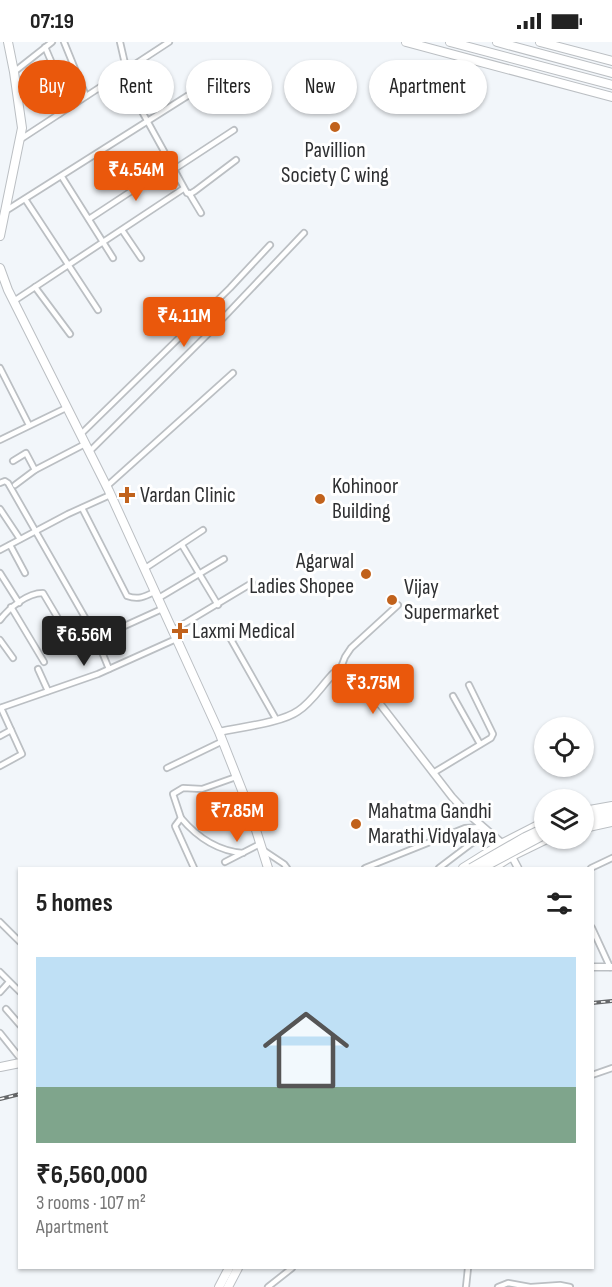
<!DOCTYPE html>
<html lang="en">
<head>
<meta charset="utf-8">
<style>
	body { margin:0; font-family:"Sofia Sans Condensed",sans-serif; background:#f2f2f2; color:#222; height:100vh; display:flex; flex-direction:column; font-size:22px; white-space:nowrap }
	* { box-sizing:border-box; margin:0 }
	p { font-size:20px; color:#767676 }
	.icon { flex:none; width:33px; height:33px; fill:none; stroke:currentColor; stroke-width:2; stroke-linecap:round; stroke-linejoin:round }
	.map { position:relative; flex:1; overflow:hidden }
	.side { position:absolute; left:18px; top:825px; width:576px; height:402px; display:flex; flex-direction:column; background:#fff; border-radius:0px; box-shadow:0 2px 4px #0004 }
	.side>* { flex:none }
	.banner { position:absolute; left:18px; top:18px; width:576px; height:54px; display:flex; gap:12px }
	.controls { position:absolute; left:534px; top:675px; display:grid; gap:12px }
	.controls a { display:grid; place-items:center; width:60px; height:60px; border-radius:50%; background:#fff; box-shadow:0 2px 4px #0004; font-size:30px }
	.price { position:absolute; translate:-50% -51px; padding:0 14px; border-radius:6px; background:#ea580c; color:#fff; font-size:20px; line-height:39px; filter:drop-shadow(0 2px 3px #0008) }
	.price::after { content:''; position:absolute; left:50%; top:36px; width:18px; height:14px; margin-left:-9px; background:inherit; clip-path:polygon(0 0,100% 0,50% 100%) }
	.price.selected { background:#222; color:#fff }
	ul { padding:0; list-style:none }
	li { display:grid; align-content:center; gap:12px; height:318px; padding:0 18px }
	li+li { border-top:2px solid #e0e0e0 }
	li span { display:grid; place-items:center; height:186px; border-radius:0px; color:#555 }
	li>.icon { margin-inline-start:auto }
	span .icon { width:108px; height:108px; fill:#fffc; stroke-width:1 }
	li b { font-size:26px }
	h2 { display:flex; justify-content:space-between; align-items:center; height:72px; padding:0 18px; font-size:26px }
	.chip { padding:0 21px; border-radius:27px; background:#fff; box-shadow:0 2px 4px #0004; font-size:21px; line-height:54px }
	.chip.selected { background:#ea580c; color:#fff }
	.status { display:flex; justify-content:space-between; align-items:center; height:42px; padding:0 30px; background:#fff; direction:ltr }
	.status svg { height:16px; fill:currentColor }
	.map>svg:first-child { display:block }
</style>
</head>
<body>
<div class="status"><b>07:19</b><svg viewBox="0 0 49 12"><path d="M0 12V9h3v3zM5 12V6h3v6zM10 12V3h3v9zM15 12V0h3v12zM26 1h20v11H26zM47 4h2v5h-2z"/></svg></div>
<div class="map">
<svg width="612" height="1245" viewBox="0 0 612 1245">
	<rect width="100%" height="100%" fill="#f2f6fa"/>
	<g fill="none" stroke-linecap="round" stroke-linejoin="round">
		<defs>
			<g id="minor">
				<polyline points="64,0 86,54"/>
				<polyline points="120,0 129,39 139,64 187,151 190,152 195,149 236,118"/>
				<polyline points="45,5 54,26 59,72"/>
				<polyline points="14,30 52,0"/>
				<polyline points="21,97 169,0"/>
				<polyline points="173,128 234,88"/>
				<polyline points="62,135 113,216"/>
				<polyline points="189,151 201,171"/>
				<polyline points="25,157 98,268"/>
				<polyline points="7,168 211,39"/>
				<polyline points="89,177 171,123"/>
				<polyline points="122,188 141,216"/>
				<polyline points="35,245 70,292"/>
				<polyline points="14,259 183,147"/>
				<polyline points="0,326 29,383"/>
				<polyline points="81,392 230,246 270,203"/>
				<polyline points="0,398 66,366"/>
				<polyline points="89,410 208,292 304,191"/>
				<polyline points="13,419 26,411 35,428"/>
				<polyline points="0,441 5,439 8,441 95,593 109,627"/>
				<polyline points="15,443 35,428 85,402"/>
				<polyline points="106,445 233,331"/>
				<path d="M82,466L127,554C138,558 144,555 154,550"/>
				<polyline points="0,467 20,497"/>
				<polyline points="10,503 25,531"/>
				<polyline points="182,503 218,563"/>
				<polyline points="0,508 68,472 110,453"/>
				<polyline points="144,527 203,488"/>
				<polyline points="0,531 19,561"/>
				<polyline points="157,557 224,517"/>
				<polyline points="11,565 44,620"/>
				<path d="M0,578C9,566 27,551 43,551L75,605L97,597"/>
				<polyline points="120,586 162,567"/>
				<polyline points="172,589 252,541"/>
				<polyline points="229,594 276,677"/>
				<polyline points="0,598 13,616"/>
				<polyline points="38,627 48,649"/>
				<polyline points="340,628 345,615 351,606 398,563"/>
				<polyline points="453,654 480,702"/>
				<polyline points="0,666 98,632 176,597"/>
				<polyline points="0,694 11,688"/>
				<polyline points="0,724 22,712 1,666"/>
				<polyline points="167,726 223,699"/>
				<polyline points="433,731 491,696 493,692 469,643"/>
				<path d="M181,776C197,795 218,809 243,811"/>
				<polyline points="263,808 284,822 287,826"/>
				<polyline points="225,820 260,802"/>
				<polyline points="194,826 175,784 181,776 173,752 183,746 202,747 236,735"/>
				<polyline points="365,826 465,786 482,785"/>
				<polyline points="439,826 472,801 492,793"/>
				<polyline points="591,826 612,816"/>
				<polyline points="0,880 20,900"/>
				<polyline points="592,886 610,925"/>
				<polyline points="0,930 20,950"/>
				<polyline points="0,950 9,940"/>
				<polyline points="6,967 20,983"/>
				<polyline points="0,991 20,1016"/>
				<polyline points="592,1033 612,1026"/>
				<polyline points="268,1245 292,1226"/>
				<polyline points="466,1245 468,1226"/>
				<polyline points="498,1245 508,1241 530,1245"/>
				<polyline points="531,1245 560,1243 570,1245"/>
			</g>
			<g id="tertiary">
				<path d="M219,690C240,685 281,681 298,669C312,660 322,643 334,631C345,626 354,633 363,640L452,755L466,770L504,803"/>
				<polyline points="510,811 518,826"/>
				<polyline points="592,925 612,925"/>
			</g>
			<g id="primary">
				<polyline points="406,0 612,55"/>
				<polyline points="540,0 612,19"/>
				<polyline points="0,194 22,86 14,30 8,0"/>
				<polyline points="0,226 8,248 109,449 219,690 249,766 268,826"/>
				<polyline points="584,769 612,764"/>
				<polyline points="584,786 612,780"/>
				<polyline points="463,826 503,801 544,780"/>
				<polyline points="493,826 512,814 549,796"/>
				<polyline points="0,1025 20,1021"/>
			</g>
			<g id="trunk">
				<polyline points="450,0 612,43"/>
				<polyline points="497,0 612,31"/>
				<polyline points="584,774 612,769"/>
				<polyline points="584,781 612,776"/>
				<polyline points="219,1245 229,1226"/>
				<polyline points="228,1245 238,1226"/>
			</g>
		</defs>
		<use href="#minor" stroke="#bbbfc3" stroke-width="8"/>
		<use href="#tertiary" stroke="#bbbfc3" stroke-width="9"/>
		<use href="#primary" stroke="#bbbfc3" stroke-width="10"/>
		<use href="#trunk" stroke="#bbbfc3" stroke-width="10"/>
		<use href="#minor" stroke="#fff" stroke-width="4.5"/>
		<use href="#tertiary" stroke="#fff" stroke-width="6"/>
		<use href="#primary" stroke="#fff" stroke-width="8"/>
		<use href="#trunk" stroke="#fff" stroke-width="8"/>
		<defs>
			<g id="rail">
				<polyline points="592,961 612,959"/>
				<polyline points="0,1057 20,1052"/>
			</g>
		</defs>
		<use href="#rail" stroke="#66686a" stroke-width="4"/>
		<use href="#rail" stroke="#fff" stroke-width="1.5" stroke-dasharray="4.5" stroke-linecap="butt"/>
		<defs>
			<g id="trunk-bridge">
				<polyline points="471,826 525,795 544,786"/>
				<polyline points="482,826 544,793"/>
			</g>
		</defs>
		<use href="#trunk-bridge" stroke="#bbbfc3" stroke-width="10" stroke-linecap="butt"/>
		<use href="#trunk-bridge" stroke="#fff" stroke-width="8"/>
	</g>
	<g fill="#c1621c" stroke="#fff" stroke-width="2">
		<circle cx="335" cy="85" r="6"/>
		<path d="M124 444h6v6h6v6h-6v6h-6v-6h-6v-6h6z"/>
		<circle cx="320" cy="457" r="6"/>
		<circle cx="366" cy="532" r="6"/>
		<circle cx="392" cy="558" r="6"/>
		<path d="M177 580h6v6h6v6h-6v6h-6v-6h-6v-6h6z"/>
		<circle cx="356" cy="782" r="6"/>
	</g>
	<g text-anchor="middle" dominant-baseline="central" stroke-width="6" stroke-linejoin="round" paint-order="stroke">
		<g font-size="22" fill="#2f3032" stroke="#fff" text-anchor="start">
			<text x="335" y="108" text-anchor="middle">Pavillion<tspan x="335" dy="25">Society C wing</tspan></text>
			<text x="332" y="444">Kohinoor<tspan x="332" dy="25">Building</tspan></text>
			<text x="140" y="453">Vardan Clinic</text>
			<text x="354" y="519" text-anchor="end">Agarwal<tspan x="354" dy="25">Ladies Shopee</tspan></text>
			<text x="404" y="545">Vijay<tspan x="404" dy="25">Supermarket</tspan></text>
			<text x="192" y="589">Laxmi Medical</text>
			<text x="368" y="769">Mahatma Gandhi<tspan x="368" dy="25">Marathi Vidyalaya</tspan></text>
		</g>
	</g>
</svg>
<div class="controls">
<a><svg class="icon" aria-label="locate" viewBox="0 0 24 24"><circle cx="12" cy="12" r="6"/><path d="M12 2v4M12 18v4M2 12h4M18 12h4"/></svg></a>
<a><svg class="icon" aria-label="layers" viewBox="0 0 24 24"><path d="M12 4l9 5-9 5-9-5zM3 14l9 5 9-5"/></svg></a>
</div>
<b class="price" style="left:136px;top:160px">₹4.54M</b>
<b class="price" style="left:184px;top:306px">₹4.11M</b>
<b class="price selected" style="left:84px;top:625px">₹6.56M</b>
<b class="price" style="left:373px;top:673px">₹3.75M</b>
<b class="price" style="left:237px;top:801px">₹7.85M</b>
<div class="banner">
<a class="chip selected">Buy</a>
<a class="chip">Rent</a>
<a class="chip">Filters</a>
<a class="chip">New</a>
<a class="chip">Apartment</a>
</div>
<section class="side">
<h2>5 homes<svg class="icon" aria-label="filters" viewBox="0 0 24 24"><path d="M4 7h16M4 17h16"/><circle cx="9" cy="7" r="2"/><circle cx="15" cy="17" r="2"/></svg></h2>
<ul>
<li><span style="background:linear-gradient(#bfe0f5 70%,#7fa58c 0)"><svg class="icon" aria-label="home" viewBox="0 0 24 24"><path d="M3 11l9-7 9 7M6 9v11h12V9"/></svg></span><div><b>₹6,560,000</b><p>3 rooms · 107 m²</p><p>Apartment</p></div></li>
</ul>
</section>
</div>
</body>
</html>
